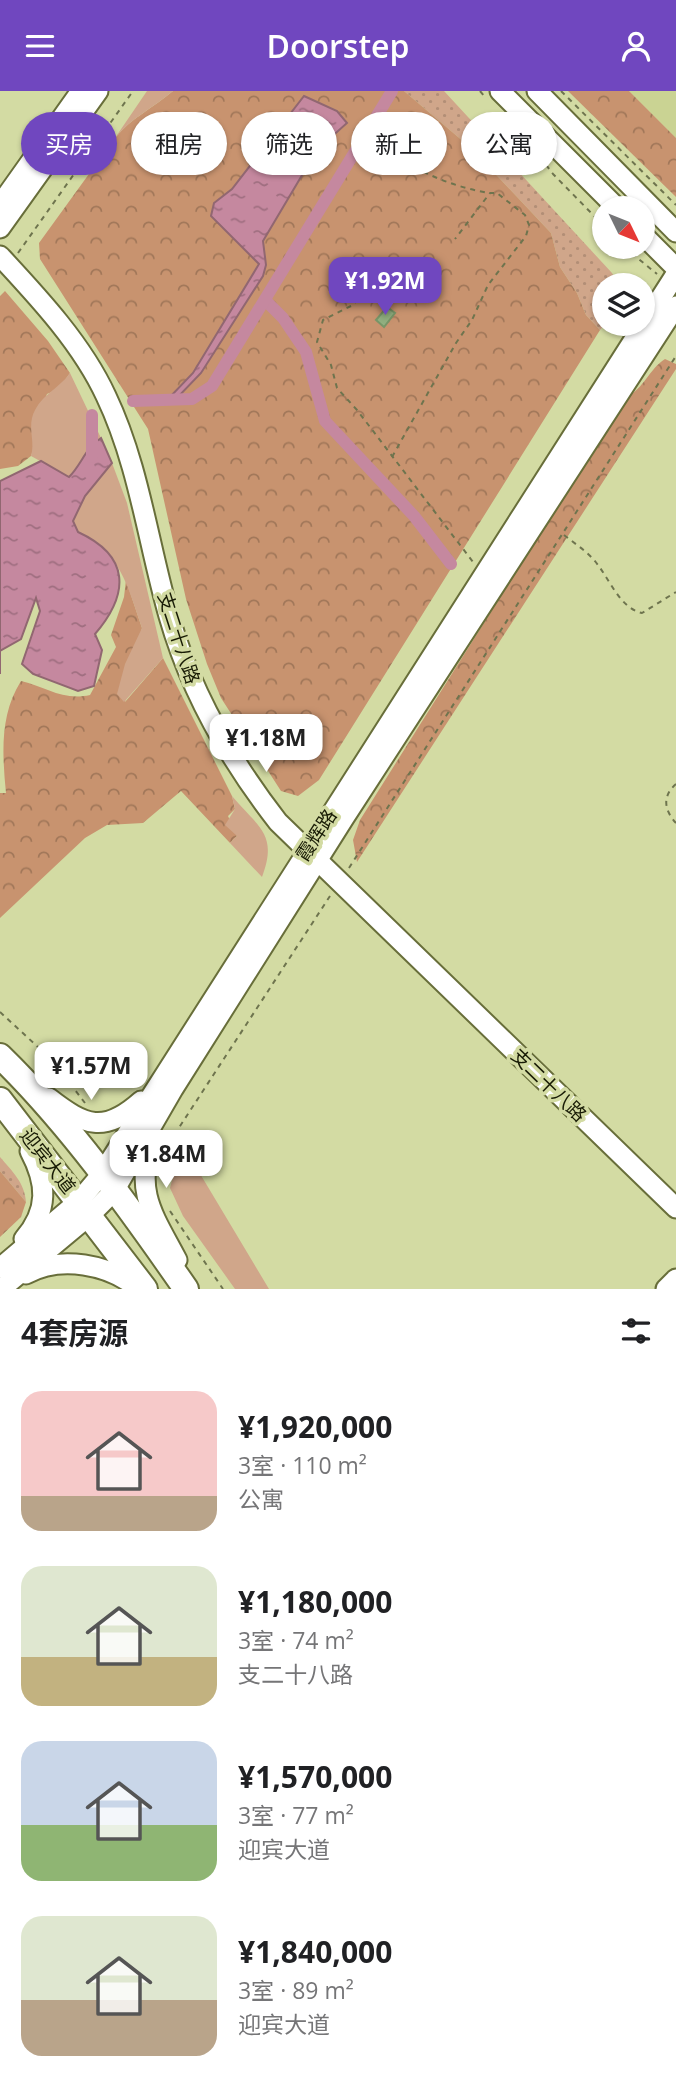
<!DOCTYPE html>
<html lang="zh">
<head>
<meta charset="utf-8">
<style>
	body { margin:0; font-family:"Open Sans","Noto Sans SC",sans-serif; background:#f6f6f6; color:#202124; height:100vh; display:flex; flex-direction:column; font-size:26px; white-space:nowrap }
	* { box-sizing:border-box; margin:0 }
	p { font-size:23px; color:#757577 }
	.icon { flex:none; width:38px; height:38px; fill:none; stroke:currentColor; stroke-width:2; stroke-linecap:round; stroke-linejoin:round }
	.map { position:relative; height:1198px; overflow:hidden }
	.panel { display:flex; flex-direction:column; background:#fff; flex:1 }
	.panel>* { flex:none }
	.banner { position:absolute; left:21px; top:21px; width:635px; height:63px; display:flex; gap:14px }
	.needle { width:46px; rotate:133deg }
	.tools { position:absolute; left:592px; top:105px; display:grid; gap:14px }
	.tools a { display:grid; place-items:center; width:63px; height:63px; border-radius:50%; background:#fff; box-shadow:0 2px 5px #0004; font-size:35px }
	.price { position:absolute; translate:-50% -60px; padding:0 16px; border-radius:14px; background:#fff; color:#222; font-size:23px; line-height:46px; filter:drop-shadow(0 2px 4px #0008) }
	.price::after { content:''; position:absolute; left:50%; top:42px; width:21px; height:16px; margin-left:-10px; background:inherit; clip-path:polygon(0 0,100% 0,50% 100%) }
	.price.on { background:#7047bf; color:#fff }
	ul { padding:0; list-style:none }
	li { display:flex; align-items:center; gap:21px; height:175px; padding:0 21px }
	li span { display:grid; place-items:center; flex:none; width:196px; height:140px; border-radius:21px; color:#555 }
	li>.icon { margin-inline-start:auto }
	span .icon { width:84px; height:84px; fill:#fffc; stroke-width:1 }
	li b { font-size:30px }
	h2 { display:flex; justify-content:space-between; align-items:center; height:84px; padding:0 21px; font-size:30px }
	.pill { padding:0 24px; border-radius:32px; background:#fff; box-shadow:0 2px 5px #0004; font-size:24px; line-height:63px }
	.pill.on { background:#7047bf; color:#fff }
	header { display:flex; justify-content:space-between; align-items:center; height:91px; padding:0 21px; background:#7047bf; color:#fff; font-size:32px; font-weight:600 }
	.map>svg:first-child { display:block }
</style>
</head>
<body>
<header><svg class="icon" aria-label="menu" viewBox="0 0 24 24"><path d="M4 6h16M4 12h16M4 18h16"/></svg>Doorstep<svg class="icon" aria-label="person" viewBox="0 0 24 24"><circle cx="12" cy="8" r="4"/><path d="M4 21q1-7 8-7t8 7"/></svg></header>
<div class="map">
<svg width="676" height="1198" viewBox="0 0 676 1198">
	<defs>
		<pattern id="grass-dots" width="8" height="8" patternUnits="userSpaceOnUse" patternTransform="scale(1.75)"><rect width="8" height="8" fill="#d0a68a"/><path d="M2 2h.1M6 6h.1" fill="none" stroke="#b28e76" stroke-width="1.8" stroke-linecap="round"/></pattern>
		<pattern id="forest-crowns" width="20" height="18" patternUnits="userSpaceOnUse" patternTransform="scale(1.75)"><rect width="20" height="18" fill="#c8936f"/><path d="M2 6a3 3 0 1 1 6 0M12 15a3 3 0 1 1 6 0" fill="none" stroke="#a17759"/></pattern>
		<pattern id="water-ripples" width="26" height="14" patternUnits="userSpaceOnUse" patternTransform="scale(1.75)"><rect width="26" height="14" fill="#c5889f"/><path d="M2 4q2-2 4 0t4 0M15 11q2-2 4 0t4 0" fill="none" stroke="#9f6e80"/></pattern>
	</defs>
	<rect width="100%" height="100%" fill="#d3dba3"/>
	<polygon fill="#cad393" points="629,0 676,0 676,47"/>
	<g fill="url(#grass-dots)">
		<polygon points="404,0 444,0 612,182 619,194 604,194 605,233 600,239 586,224 577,202 560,176 551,142 471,57"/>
		<path d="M0,1066C12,1080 25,1092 26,1111L0,1080Z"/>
	</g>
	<g fill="url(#forest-crowns)">
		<path d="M173,0H404L471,57L551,142L560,176L577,202L586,224L600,239L319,689L298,705L281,700L221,607L207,573L186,508L148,338L40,168L39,152L115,47C131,27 153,17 173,0Z"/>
		<polygon points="568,0 629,0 676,47 676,106"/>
		<polygon points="5,200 48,250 70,282 59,298 47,303 32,342 34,356 31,365 18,375 0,378 0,205"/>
		<path d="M665,268L676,273V278L357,771L353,749L360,729L626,306C644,298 649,278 665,268Z"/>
		<path d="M126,489L142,537L125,611L163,567L232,705L235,718L228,725L237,745L230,752L181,700L143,732L107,734L85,747L0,827V702H6C2,662 0,623 21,590C46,596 63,610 90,604L116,556L111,544L124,506Z"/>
		<polygon points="0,1080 26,1111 21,1126 0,1146"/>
	</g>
	<g fill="#d0a68a">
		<path d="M147,0H173C153,17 131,27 115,47Z"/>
		<path d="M70,282L101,347C85,357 82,373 69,386L31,365C35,352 29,340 32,327C38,305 58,299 70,282Z"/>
		<path d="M112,372L127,412L163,567L124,611L117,603L125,573L142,537C128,496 120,460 78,441L73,430L85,405Z"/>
		<path d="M232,705C259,737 278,743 262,786L230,752L237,745L225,734L235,718Z"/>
		<polygon points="194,1047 196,1076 269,1198 235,1198 183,1125 170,1097 176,1075"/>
	</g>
	<g fill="url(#water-ripples)" stroke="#916771" stroke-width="2">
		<polygon points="304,5 337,20 347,32 317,59 263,150 266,174 263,185 201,282 176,308 168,308 193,282 259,173 211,125 214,112 232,98"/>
		<path d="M101,347L112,372L85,405L73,430L78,441C130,465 130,502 95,543L102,559L94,595L78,600L33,583L22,573L40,520L36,507L21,548L0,560V583V390L41,370L69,386C82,373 85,357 101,347Z"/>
	</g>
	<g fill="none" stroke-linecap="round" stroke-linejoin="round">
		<g stroke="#c5889f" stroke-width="12">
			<polyline points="266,210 283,227 306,261 325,330 414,425 451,473"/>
			<polyline points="133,310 192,308 212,295 392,0"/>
			<polyline points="92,366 92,324"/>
		</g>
	</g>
	<polygon fill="#92b181" stroke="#789668" stroke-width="2" points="387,216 395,222 384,236 376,229"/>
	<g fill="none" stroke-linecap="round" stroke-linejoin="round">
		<defs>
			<g id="secondary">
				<polyline points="500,0 617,117"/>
				<polyline points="537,0 676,141"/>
				<polyline points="0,114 81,0"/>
				<polyline points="0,137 98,0"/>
				<polyline points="642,143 676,177"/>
				<path d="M0,165C39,207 82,253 106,305C139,374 148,452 169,525C191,602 229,668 278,731L676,1117"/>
				<path d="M49,1007C85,1035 104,1043 141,1010"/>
				<path d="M152,1051C134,1101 154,1125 177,1169"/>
				<path d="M24,1148C49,1119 47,1092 30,1060"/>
				<polyline points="0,1177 79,1110 101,1084 676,183"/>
				<path d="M26,1183C60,1164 110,1173 138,1198"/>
				<polyline points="1,1198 90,1124 114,1100 173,998 344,727 676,215"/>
				<polyline points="666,1198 676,1188"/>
			</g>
			<g id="highway">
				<path d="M0,965C69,1032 131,1119 186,1198"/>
				<polyline points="0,1009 145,1198"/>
			</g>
		</defs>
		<use href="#secondary" stroke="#686e3a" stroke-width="23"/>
		<use href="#highway" stroke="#686e3a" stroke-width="28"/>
		<g stroke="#6e744e" stroke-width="2" stroke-dasharray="5 5" stroke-linecap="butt">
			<polyline points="480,0 485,6"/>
			<polyline points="561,0 676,114"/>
			<path d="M372,50C410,76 443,94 489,102"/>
			<polyline points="534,58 553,83 604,135"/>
			<polyline points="624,156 657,183"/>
			<polyline points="18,162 133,0"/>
			<polyline points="364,200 353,214 323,229 317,251 331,274 337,297 357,319 473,471"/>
			<polyline points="392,366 456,252 472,229 488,194 526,145 529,134 525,124 497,102 490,102 455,148"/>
			<path d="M564,444C574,452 585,459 594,469C609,486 619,517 642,522L676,501"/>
			<path d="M676,693C662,705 664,719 676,732"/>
			<polyline points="349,777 676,265"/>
			<polyline points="0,921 52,969 85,1012"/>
			<polyline points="169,1052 330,805"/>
			<polyline points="170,1120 223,1198"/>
		</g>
		<use href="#secondary" stroke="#fff" stroke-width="19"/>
		<use href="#highway" stroke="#fff" stroke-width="24"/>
	</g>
	<g text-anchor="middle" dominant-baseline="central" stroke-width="7" stroke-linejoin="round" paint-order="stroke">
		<g font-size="19" fill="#181b05" stroke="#d3dba3">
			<text transform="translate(179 547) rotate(72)">支二十八路</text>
			<text transform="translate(316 744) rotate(-57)">霞辉路</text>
			<text transform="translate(549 994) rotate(44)">支二十八路</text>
			<text transform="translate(48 1070) rotate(52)">迎宾大道</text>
		</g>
	</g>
</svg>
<div class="tools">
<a><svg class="needle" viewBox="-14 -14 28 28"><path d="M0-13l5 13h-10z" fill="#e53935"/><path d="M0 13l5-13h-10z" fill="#757577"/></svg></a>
<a><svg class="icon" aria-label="layers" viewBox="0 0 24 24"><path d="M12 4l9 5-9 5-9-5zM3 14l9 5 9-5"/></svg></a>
</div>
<b class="price on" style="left:385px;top:226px">¥1.92M</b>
<b class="price" style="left:266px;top:683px">¥1.18M</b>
<b class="price" style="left:91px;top:1011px">¥1.57M</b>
<b class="price" style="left:166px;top:1099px">¥1.84M</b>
<div class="banner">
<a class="pill on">买房</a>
<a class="pill">租房</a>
<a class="pill">筛选</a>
<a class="pill">新上</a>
<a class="pill">公寓</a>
</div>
</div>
<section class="panel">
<h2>4套房源<svg class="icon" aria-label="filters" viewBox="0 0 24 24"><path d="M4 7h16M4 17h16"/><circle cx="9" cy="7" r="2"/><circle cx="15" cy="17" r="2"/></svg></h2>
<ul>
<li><span style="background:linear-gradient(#f6c9c9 75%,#b9a48a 0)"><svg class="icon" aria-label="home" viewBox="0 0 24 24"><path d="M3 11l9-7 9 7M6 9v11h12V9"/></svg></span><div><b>¥1,920,000</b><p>3室 · 110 m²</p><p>公寓</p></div></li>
<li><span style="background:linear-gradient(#dfe7d0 65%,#c2b280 0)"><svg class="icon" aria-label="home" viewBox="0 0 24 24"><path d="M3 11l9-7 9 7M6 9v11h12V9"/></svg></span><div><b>¥1,180,000</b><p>3室 · 74 m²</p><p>支二十八路</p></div></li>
<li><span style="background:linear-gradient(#c9d6e8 60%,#8fb573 0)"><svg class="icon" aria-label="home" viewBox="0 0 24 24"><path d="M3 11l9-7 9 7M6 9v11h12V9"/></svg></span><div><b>¥1,570,000</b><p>3室 · 77 m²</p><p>迎宾大道</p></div></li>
<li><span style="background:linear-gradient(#dfe7d0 60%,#b9a48a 0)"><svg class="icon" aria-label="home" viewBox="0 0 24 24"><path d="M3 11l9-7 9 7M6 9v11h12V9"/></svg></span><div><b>¥1,840,000</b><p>3室 · 89 m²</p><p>迎宾大道</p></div></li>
</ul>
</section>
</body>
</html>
